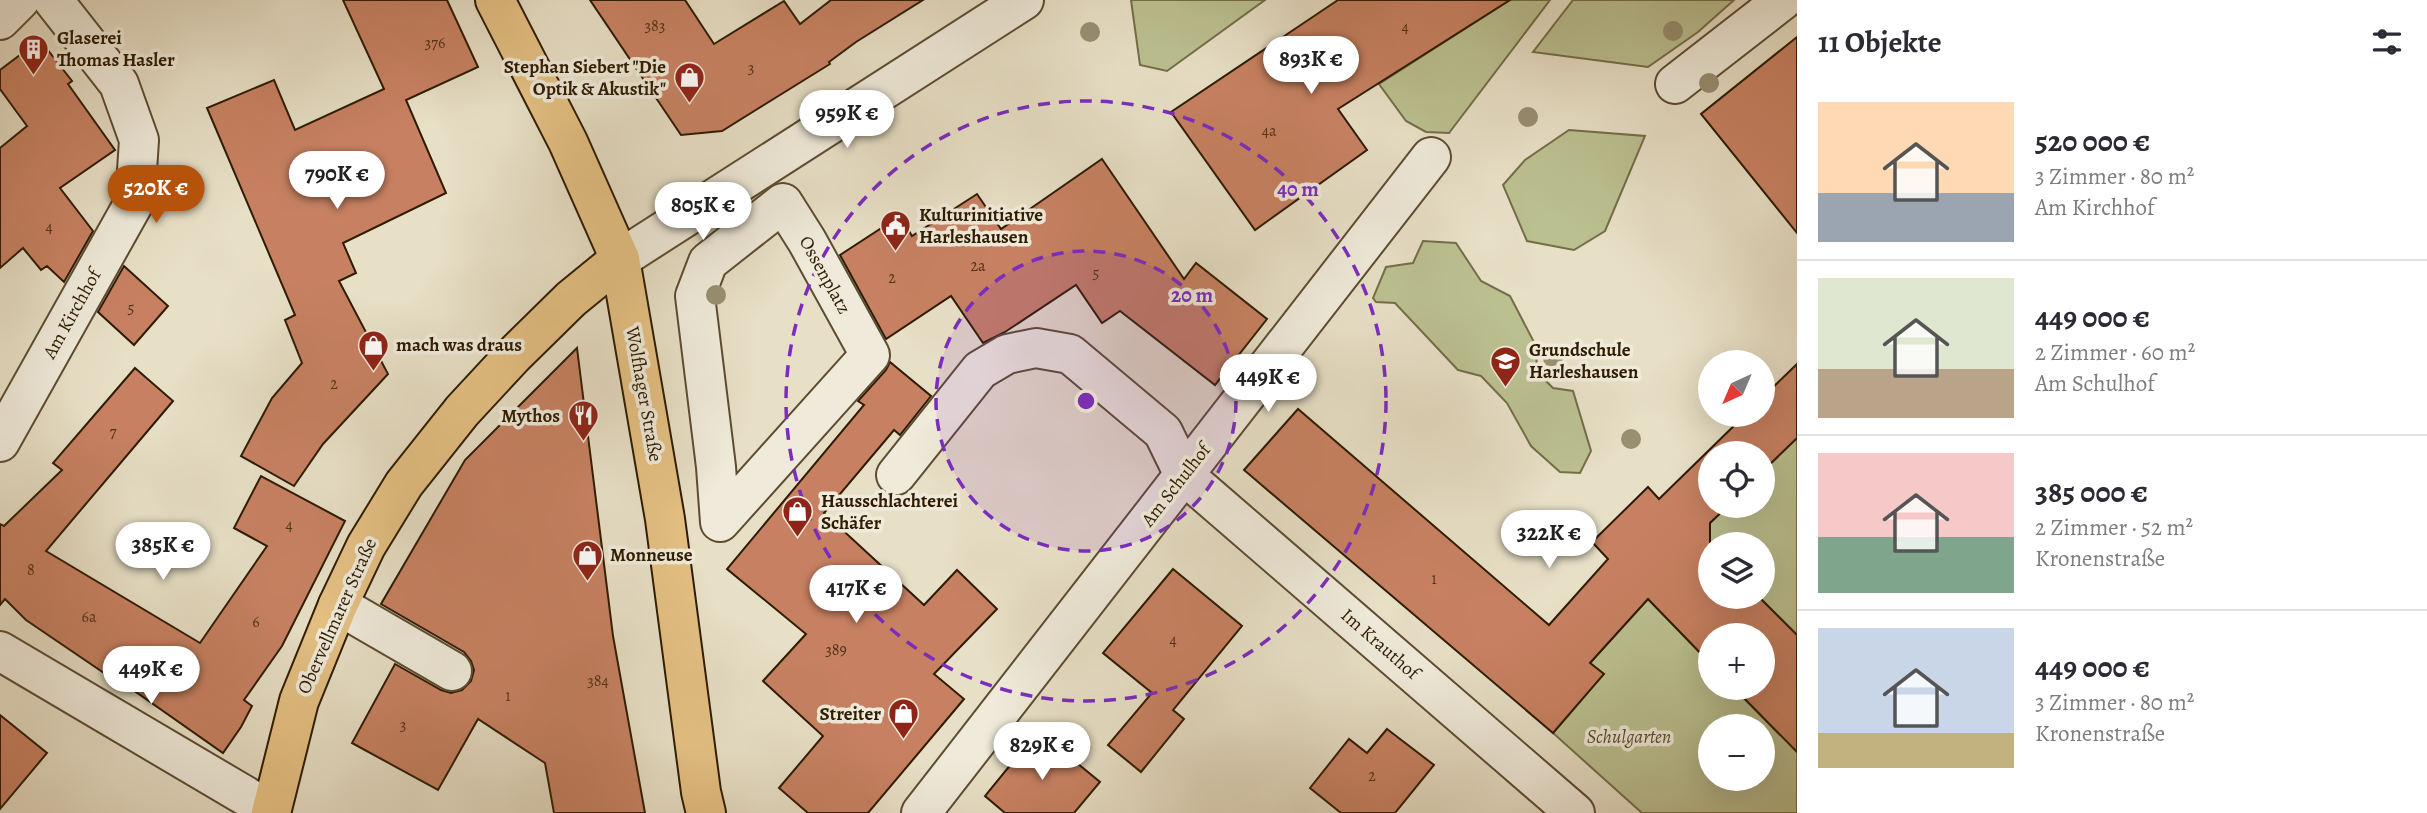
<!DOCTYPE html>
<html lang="de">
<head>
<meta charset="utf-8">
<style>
	body { margin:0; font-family:Alegreya,serif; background:#f2f2f3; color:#2b2b33; height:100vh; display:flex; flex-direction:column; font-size:26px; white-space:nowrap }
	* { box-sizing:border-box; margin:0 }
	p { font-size:23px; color:#7c7c81 }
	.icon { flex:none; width:38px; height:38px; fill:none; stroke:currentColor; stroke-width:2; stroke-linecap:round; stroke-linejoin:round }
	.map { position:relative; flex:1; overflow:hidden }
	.sheet { display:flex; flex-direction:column; background:#fff; width:630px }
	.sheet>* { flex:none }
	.needle { width:46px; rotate:224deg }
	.tools { position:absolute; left:1698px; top:350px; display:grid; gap:14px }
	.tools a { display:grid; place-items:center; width:77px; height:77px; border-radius:50%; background:#fff; box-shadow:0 7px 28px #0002; font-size:35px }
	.price { position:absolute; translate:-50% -60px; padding:0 16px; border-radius:24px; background:#fff; color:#222; font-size:23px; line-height:46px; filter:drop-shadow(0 2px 4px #0008) }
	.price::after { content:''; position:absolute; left:50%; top:42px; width:21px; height:16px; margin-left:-10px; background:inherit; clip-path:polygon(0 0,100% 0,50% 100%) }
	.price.active { background:#b45309; color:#fff }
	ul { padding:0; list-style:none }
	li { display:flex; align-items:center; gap:21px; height:175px; padding:0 21px }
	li+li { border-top:2px solid #e1e1e2 }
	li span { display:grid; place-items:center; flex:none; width:196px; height:140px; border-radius:0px; color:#555 }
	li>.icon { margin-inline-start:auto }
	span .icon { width:84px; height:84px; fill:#fffc; stroke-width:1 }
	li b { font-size:30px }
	h2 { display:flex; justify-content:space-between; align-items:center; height:84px; padding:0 21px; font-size:30px }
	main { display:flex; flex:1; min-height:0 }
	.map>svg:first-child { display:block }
</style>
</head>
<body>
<main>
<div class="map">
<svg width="1797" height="813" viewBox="0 0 1797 813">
	<rect width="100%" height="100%" fill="#e7dfc6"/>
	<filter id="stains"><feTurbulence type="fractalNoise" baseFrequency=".00286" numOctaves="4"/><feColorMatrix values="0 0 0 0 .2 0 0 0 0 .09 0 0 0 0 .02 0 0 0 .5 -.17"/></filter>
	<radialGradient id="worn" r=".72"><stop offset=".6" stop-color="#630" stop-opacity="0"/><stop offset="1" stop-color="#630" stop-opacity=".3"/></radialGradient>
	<g fill="#bbc091" stroke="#746e48" stroke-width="2" fill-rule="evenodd">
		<polygon points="1131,0 1265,0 1167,71 1140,65"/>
		<polygon points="1510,0 1550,0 1449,133 1426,132 1406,121 1379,84"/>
		<polygon points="1573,0 1734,0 1698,32 1648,67 1533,52"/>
		<polygon points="1569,130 1645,136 1605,231 1574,250 1527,241 1503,185 1525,160"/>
		<polygon points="1423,241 1456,243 1481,281 1510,296 1536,346 1537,372 1553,388 1573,391 1591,451 1580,473 1560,472 1531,446 1507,403 1481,376 1458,370 1395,303 1376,302 1373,298 1386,267 1413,263"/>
		<polygon points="1797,438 1797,635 1759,597 1762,597 1762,544 1710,544 1698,534 1728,506 1762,506 1762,472"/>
		<path d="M1648,599L1710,663V688H1734L1780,735L1797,719V813H1642L1553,733L1603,674L1590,663ZM1710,726H1762V779H1710Z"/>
	</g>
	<g fill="#c78162" stroke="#2e1b00" stroke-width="2">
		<polygon points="343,0 447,0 478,67 406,100 446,193 343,243 356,273 339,281 388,374 323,444 294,486 241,456 272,398 302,363 285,320 295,315 207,108 274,80 295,130 384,89"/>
		<polygon points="590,0 685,0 714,44 784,1 800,24 831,0 923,0 856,42 829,62 830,64 722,131 681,135"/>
		<polygon points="1338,0 1510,0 1338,109 1367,150 1255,230 1171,112"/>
		<polygon points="1797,37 1797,233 1701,114"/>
		<polygon points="40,40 72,81 68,84 115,150 60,188 93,231 64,282 47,266 41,270 23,248 0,268 0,148 27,126 0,89 0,70"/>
		<polygon points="1102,159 1184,279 1196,263 1267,319 1215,385 1120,311 1102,323 1076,285 1005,332 983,343 951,296 886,339 840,255 900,216 912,236 977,194 1001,229"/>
		<polygon points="124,266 168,306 134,345 98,312"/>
		<polygon points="577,348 613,636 645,813 554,813 545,763 478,719 438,790 352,743 395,664 441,690 451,693 462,690 471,681 474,670 471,661 464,652 381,604 465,460"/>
		<polygon points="890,362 931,396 900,435 894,430 824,513 924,605 957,570 997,609 934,674 964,699 868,813 808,813 779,788 823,736 763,681 806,634 727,569 864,405 858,401 886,370"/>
		<polygon points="1797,364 1797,438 1762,472 1762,453 1710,453 1710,506 1728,506 1710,523 1710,597 1759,597 1797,635 1797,752 1734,688 1762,688 1762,635 1710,635 1710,663 1648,599 1590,663 1604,674 1553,733 1244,470 1298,409 1549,625 1608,559 1592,542 1648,487 1659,499 1745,415 1762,415 1762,398"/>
		<polygon points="135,368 173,401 46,551 200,643 267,546 234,528 261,476 345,521 282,646 244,700 252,706 241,727 223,753 106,671 104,673 26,620 5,599 0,605 0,524 4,526 62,470 53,463"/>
		<polygon points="1173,569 1242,626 1173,710 1184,719 1141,772 1108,745 1152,693 1103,653"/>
		<polygon points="0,715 47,753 0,809"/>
		<polygon points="1387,729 1434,765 1395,813 1341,813 1310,788 1349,739 1367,753"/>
		<polygon points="1038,731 1100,782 1074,813 1005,813 985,796"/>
	</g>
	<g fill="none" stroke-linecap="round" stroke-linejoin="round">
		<defs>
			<g id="minor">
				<polyline points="0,20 20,0"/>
				<polyline points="1675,84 1783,0"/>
				<polygon points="783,203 807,241 870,355 720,522 716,467 695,296 708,262"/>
				<polyline points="620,259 1024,0"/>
				<polyline points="0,442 135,201 139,140 119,84 53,0"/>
				<polyline points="896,475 980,370 1007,354 1036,348 1070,354 1163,432 1184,475 1575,813"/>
				<polyline points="338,605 452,671"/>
				<polyline points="0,651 271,811"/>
				<polyline points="921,813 1431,157"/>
			</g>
			<g id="major">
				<polyline points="495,0 568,142 620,259 665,519 701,792 706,813"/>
				<polyline points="271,813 299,701 338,605 366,546 404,484 462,411 513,356 571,299 620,259"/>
			</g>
		</defs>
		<use href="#minor" stroke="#5c4c32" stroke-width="42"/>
		<use href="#major" stroke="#2e1b00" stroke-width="42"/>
		<use href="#minor" stroke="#efeada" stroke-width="38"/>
		<use href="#major" stroke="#e4c083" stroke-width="38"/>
	</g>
	<g fill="#988f71">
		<circle cx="1673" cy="31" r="10"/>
		<circle cx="1090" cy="32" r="10"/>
		<circle cx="1709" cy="83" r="10"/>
		<circle cx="1528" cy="117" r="10"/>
		<circle cx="716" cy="295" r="10"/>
		<circle cx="1553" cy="358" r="10"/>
		<circle cx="1631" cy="439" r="10"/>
	</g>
	<circle cx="1086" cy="401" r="150" fill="#7b2cbf" fill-opacity=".12"/>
	<g fill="none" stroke="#7b2cbf" stroke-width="3.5" stroke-dasharray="12 9">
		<circle cx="1086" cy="401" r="150"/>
		<circle cx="1086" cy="401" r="300"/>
	</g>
	<defs>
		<symbol id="building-pin" viewBox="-11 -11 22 30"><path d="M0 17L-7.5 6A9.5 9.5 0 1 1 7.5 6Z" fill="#8f2418" stroke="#efeada"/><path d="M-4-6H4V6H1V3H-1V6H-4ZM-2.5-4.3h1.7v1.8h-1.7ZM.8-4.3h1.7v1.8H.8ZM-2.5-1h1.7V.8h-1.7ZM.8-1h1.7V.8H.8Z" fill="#fff"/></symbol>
		<symbol id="shop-pin" viewBox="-11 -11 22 30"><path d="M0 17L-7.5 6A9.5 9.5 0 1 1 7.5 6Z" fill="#8f2418" stroke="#efeada"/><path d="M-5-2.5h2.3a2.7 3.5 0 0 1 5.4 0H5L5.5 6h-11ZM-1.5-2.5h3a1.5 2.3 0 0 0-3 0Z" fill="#fff"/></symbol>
		<symbol id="civic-pin" viewBox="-11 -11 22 30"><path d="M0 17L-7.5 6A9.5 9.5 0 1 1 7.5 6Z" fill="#8f2418" stroke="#efeada"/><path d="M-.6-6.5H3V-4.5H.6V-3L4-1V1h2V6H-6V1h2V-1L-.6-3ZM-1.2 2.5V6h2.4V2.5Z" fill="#fff"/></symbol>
		<symbol id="school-pin" viewBox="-11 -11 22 30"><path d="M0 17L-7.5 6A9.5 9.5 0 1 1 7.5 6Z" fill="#8f2418" stroke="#efeada"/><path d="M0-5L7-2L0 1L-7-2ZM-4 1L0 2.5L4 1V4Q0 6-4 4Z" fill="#fff"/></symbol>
		<symbol id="restaurant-pin" viewBox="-11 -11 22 30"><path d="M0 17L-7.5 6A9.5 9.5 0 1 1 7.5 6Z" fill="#8f2418" stroke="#efeada"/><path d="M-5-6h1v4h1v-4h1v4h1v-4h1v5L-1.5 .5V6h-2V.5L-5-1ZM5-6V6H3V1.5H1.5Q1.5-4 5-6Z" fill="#fff"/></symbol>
	</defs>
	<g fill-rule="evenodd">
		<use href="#building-pin" x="16" y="32" width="35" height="47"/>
		<use href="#shop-pin" x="672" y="60" width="35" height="47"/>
		<use href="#civic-pin" x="878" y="208" width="35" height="47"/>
		<use href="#shop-pin" x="356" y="328" width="35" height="47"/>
		<use href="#school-pin" x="1488" y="344" width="35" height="47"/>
		<use href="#restaurant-pin" x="566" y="398" width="35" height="47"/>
		<use href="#shop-pin" x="780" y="494" width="35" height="47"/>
		<use href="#shop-pin" x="570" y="538" width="35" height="47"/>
		<use href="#shop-pin" x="886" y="696" width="35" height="47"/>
	</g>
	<g text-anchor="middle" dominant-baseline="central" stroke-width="7" stroke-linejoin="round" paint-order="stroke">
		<g font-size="16" fill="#543418">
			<text x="655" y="26">383</text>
			<text x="1405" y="27">4</text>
			<text x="435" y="43">376</text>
			<text x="751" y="68">3</text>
			<text x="1269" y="131">4a</text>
			<text x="49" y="227">4</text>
			<text x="978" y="266">2a</text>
			<text x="1096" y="273">5</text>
			<text x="892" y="278">2</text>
			<text x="131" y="308">5</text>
			<text x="334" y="384">2</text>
			<text x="113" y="432">7</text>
			<text x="289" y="525">4</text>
			<text x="31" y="570">8</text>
			<text x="1434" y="579">1</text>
			<text x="89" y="617">6a</text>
			<text x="256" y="622">6</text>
			<text x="1173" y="640">4</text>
			<text x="836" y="650">389</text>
			<text x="598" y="681">384</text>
			<text x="508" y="696">1</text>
			<text x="403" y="725">3</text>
			<text x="1372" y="776">2</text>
		</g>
		<g font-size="19" font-weight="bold" fill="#2e1b00" stroke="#efeada" text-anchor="start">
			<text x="57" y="38">Glaserei<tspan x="57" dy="22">Thomas Hasler</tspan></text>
			<text x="666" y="67" text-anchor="end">Stephan Siebert "Die<tspan x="666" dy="22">Optik &amp; Akustik"</tspan></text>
			<text x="919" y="215">Kulturinitiative<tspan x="919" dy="22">Harleshausen</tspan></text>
			<text x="396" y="345">mach was draus</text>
			<text x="1529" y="350">Grundschule<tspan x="1529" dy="22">Harleshausen</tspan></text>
			<text x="560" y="416" text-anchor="end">Mythos</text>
			<text x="821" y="501">Hausschlachterei<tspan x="821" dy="22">Schäfer</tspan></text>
			<text x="610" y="555">Monneuse</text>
			<text x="881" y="714" text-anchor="end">Streiter</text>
		</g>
		<g font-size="19" fill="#2e1b00" stroke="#efeada">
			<text transform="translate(825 275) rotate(61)">Ossenplatz</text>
			<text transform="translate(72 314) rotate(-61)">Am Kirchhof</text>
			<text transform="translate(644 394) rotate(80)">Wolfhager Straße</text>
			<text transform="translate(1176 485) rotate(-52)">Am Schulhof</text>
			<text transform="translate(337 616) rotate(-66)">Obervellmarer Straße</text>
			<text transform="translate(1380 644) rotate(41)">Im Krauthof</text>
		</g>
		<g font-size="19" font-style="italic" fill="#584d2c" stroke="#efeada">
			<text x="1629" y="737">Schulgarten</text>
		</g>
	</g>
	<circle cx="1086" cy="401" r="10" fill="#7b2cbf" stroke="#efeada" stroke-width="3.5"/>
	<g font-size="21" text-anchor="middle" font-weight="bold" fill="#7b2cbf" stroke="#efeada" stroke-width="7" stroke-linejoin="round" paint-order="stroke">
		<text x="1298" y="196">40 m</text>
		<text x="1192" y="302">20 m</text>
	</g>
	<rect width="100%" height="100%" filter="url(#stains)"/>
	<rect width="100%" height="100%" fill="url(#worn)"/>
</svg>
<div class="tools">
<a><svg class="needle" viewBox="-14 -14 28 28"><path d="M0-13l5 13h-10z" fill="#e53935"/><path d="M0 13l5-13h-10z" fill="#7c7c81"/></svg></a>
<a><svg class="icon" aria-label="locate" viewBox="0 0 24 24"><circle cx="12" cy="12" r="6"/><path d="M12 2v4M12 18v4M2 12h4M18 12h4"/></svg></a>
<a><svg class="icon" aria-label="layers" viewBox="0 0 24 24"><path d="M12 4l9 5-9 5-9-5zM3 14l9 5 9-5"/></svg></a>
<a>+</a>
<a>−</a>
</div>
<b class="price" style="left:1311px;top:96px">893K €</b>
<b class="price" style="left:847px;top:150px">959K €</b>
<b class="price" style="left:337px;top:211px">790K €</b>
<b class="price active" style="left:156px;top:225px">520K €</b>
<b class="price" style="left:703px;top:242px">805K €</b>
<b class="price" style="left:1268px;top:414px">449K €</b>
<b class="price" style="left:1549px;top:570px">322K €</b>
<b class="price" style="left:163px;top:582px">385K €</b>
<b class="price" style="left:856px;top:625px">417K €</b>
<b class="price" style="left:151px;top:706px">449K €</b>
<b class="price" style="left:1042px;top:782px">829K €</b>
</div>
<section class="sheet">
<h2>11 Objekte<svg class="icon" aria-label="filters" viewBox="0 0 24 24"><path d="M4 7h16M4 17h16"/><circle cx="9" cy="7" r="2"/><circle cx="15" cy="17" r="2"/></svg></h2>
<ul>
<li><span style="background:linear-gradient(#ffd9b3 65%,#9aa5b1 0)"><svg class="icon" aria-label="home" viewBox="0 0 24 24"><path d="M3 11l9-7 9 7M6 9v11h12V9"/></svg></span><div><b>520 000 €</b><p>3 Zimmer · 80 m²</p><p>Am Kirchhof</p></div></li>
<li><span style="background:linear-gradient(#dfe7d0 65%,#b9a48a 0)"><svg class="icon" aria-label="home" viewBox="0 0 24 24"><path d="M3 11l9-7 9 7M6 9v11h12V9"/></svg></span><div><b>449 000 €</b><p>2 Zimmer · 60 m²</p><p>Am Schulhof</p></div></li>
<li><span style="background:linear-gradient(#f6c9c9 60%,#7fa58c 0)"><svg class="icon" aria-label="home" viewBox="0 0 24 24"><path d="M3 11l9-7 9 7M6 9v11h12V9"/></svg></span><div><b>385 000 €</b><p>2 Zimmer · 52 m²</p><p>Kronenstraße</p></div></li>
<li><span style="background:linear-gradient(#c9d6e8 75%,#c2b280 0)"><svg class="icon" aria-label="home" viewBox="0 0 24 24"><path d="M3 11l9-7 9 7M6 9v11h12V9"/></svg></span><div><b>449 000 €</b><p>3 Zimmer · 80 m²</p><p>Kronenstraße</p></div></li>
</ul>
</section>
</main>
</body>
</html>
